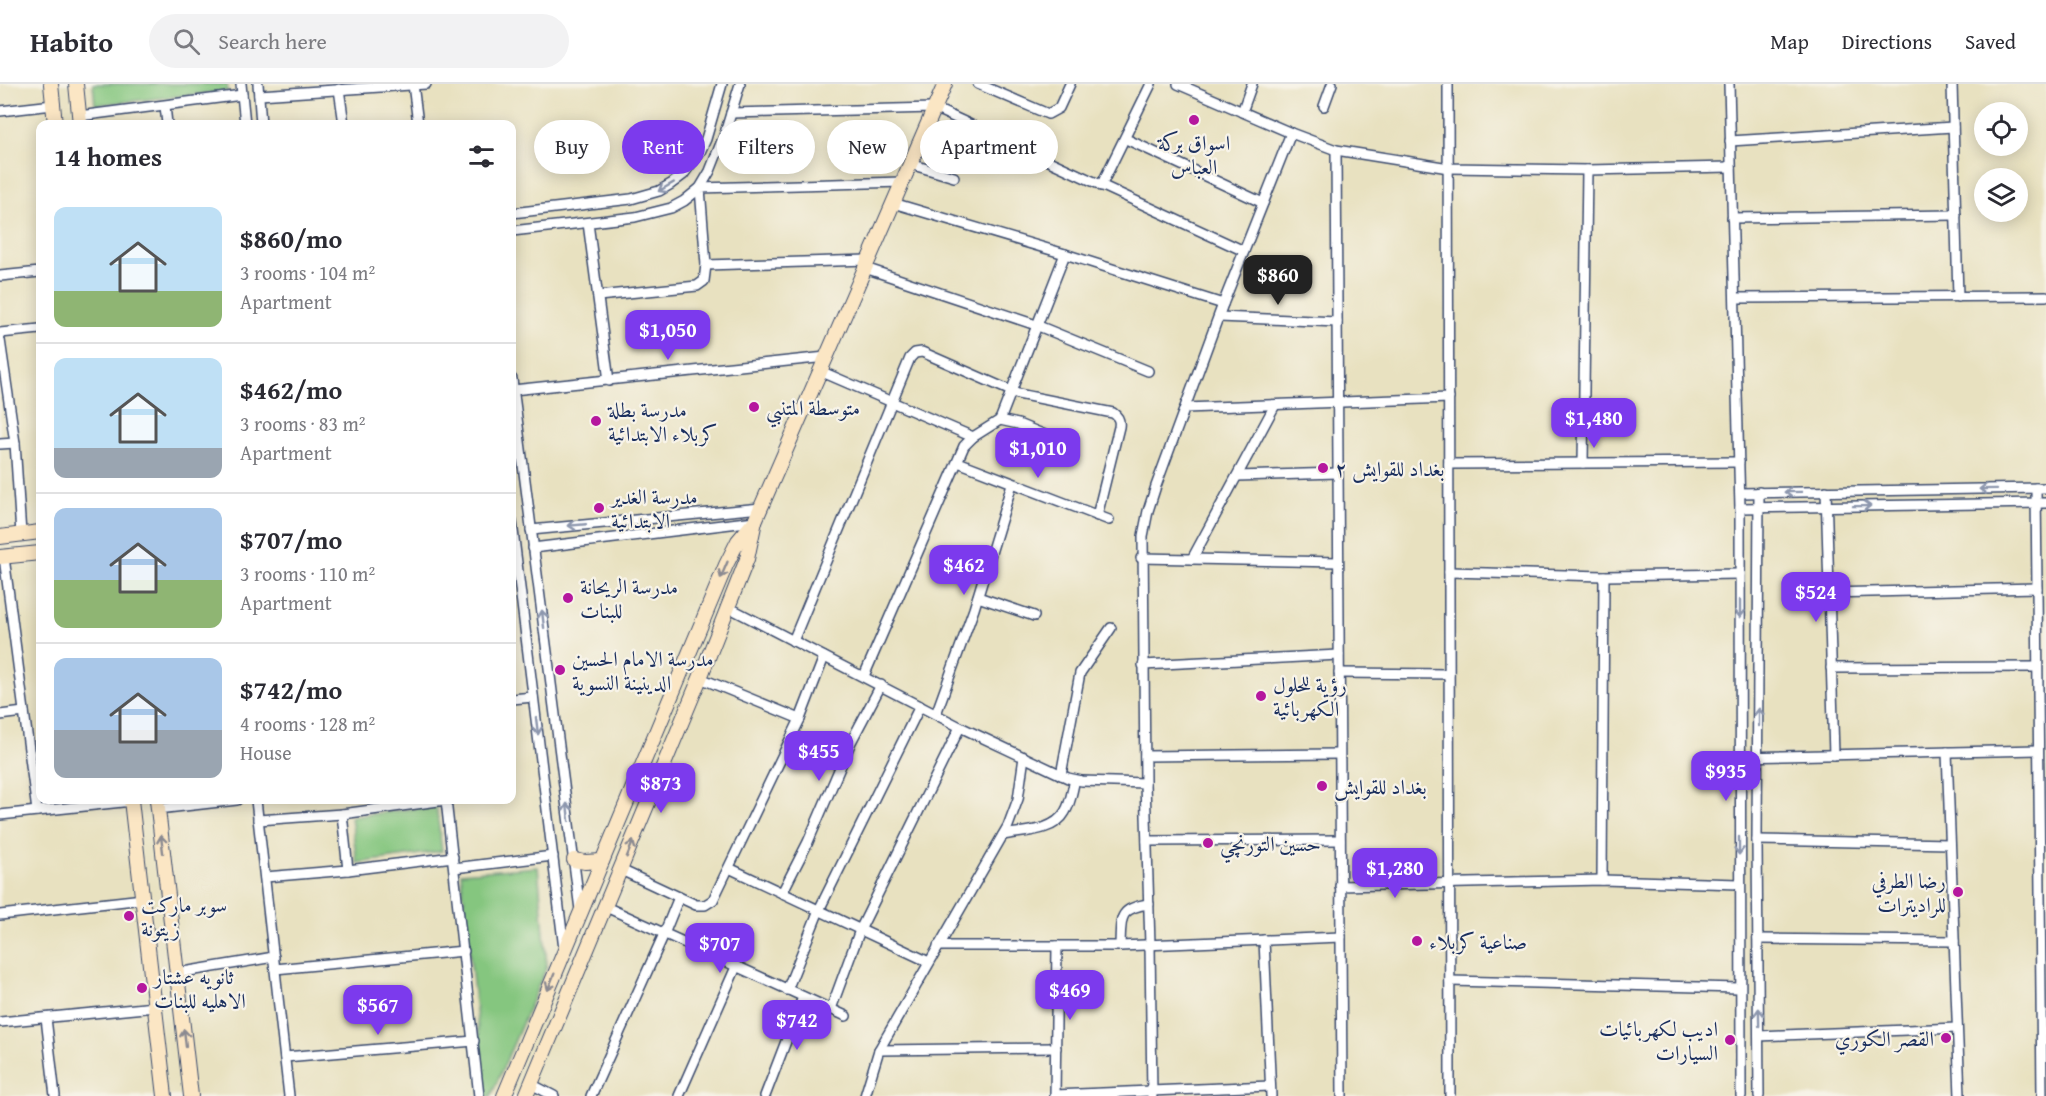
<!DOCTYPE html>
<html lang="en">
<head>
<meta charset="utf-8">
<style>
	body { margin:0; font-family:"Gentium Book Plus",Amiri,serif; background:#f2f2f3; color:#2b2b33; height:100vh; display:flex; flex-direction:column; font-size:22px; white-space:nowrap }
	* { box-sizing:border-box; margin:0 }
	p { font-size:20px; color:#7c7c81 }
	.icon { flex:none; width:33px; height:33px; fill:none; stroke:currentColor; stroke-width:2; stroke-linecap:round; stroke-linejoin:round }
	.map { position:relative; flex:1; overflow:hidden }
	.sheet { position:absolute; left:36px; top:36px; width:480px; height:684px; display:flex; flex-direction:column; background:#fff; border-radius:12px; box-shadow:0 3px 15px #0003 }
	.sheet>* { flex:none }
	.hud { position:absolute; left:534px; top:36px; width:570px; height:54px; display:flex; gap:12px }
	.tools { position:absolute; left:1974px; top:18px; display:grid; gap:12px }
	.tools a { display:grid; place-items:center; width:54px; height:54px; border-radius:50%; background:#fff; box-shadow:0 3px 15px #0003; font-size:30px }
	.price { position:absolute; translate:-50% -51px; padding:0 14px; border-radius:12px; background:#7c3aed; color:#fff; font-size:20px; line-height:39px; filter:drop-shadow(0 2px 3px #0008) }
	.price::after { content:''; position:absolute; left:50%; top:36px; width:18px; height:14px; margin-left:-9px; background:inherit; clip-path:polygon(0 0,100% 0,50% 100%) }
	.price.current { background:#222; color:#fff }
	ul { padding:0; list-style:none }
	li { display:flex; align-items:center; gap:18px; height:150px; padding:0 18px }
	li+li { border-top:2px solid #e1e1e2 }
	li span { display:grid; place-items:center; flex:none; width:168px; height:120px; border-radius:12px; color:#555 }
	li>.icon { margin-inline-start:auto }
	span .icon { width:72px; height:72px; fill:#fffc; stroke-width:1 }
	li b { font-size:26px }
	h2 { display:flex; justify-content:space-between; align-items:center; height:72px; padding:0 18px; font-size:26px }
	.chip { padding:0 21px; border-radius:27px; background:#fff; box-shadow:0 3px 15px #0003; font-size:21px; line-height:54px }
	.chip.current { background:#7c3aed; color:#fff }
	header { display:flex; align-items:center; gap:36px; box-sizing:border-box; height:84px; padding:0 30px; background:#fff; border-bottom:2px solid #e1e1e2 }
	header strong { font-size:28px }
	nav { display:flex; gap:33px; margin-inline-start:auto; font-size:21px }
	.search { width:420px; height:54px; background:#f2f2f3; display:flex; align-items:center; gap:15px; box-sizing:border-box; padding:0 21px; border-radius:33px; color:#7c7c81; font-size:22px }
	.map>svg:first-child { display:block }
</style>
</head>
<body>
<header>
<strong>Habito</strong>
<div class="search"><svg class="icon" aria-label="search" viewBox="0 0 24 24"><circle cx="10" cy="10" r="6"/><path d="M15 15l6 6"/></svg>Search here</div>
<nav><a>Map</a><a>Directions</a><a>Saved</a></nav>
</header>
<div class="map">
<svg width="2046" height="1012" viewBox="0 0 2046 1012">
	<rect width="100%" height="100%" fill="#f7f3e8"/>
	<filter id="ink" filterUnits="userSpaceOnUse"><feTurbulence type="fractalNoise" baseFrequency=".0167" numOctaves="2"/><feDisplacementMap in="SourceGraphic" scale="12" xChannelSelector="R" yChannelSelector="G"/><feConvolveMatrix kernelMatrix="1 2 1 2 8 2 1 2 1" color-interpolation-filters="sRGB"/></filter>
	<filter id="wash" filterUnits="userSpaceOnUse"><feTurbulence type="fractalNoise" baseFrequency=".008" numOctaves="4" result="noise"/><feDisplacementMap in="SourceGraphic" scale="24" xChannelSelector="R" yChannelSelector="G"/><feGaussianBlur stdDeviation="1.35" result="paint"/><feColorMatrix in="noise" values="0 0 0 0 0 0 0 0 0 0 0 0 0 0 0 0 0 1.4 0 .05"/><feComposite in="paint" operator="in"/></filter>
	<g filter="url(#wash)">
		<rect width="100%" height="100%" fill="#e8e1c0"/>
		<g fill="#85c67f" stroke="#507a6e" stroke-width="1.5">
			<polygon points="93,0 227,0 228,7 95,21"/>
			<polygon points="436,721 442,767 357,779 351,733"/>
			<polygon points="538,783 547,882 491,1012 481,1012 481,973 461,789"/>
		</g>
	</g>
	<g filter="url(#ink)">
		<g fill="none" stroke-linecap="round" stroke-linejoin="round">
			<defs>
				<g id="street">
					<polyline points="241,0 245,40"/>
					<polyline points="258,0 261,40"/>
					<polyline points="413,0 418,40"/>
					<polyline points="978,0 1048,30 1059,24 1070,0"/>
					<polyline points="1178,0 1291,49 1336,66 1449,84 1587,86 1731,83"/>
					<polyline points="1448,0 1450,1012"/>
					<polyline points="1729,0 1740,424 1741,1012"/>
					<polyline points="1952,0 1958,213"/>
					<polyline points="339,5 344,40"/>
					<polyline points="259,11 426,0"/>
					<polyline points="165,22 167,40"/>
					<polyline points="1324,22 1332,0"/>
					<polyline points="0,27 53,21"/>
					<polyline points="1242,28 1252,0"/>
					<polyline points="731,29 934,24 1244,167"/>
					<polyline points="79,32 242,11"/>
					<polyline points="1126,55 1263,119"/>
					<polyline points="1730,57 1953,43"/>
					<polyline points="1336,66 1342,1012"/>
					<polyline points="910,80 954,93"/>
					<polyline points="1101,102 1151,0"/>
					<polyline points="893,119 1065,170 1223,220"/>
					<polyline points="512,129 631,115 659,107 671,100 683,91 700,68 706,55 722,0"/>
					<polyline points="1732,134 1956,131"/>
					<polyline points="588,139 609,297"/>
					<polyline points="512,147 635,133 671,124 684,117 700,104 710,87 725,49 740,0"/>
					<polyline points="706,181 868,176"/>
					<polyline points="865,184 1036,241 1148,287"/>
					<polyline points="0,192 40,188"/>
					<polyline points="598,212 697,202 704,197 706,181 700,104 902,98"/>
					<polyline points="1735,214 2046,212"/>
					<polyline points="1219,233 1337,238"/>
					<polyline points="0,249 40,245"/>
					<polyline points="0,256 15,359 21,450"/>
					<polyline points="820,287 973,353"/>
					<polyline points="512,295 580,826"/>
					<polyline points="513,306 826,273"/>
					<polyline points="1185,324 1449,314"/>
					<polyline points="1000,336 1065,170"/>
					<polyline points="0,360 15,359"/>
					<polyline points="958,378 1109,436"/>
					<polyline points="1583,379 1587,86"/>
					<polyline points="1449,380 1739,378"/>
					<polyline points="1237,392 1338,389"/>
					<polyline points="2036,404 2042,1012"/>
					<polyline points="1826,407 1834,671"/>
					<polyline points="1740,409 2046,404"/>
					<polyline points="1740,424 2046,419"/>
					<polyline points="512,438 564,865"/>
					<polyline points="531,446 761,424"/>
					<polyline points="533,464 755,437"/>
					<polyline points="4,473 37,727"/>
					<polyline points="1141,474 1338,478"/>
					<polyline points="1192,475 1275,321"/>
					<polyline points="1449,488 1604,492 1740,490"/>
					<polyline points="1829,509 2037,504"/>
					<polyline points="978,513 1034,532"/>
					<polyline points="728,523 960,643 1068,694 1082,697 1145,699"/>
					<path d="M793,557L910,274L915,269L922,268L1018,310L1113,329C1119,333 1120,337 1119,343L1097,432"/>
					<polyline points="1143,581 1339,571"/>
					<polyline points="1831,584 2037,583"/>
					<polyline points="1339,589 1449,590"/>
					<polyline points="864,592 964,362 973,353 1000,336 1018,340 1045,351"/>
					<polyline points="700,594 800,635"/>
					<polyline points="512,615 533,613"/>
					<polyline points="936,630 974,525 1012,400"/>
					<polyline points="0,631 24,628"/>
					<polyline points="1947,668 1960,1012"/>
					<polyline points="1145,672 1339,670"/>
					<polyline points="1740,673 2038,666"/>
					<polyline points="1061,691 1080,589 1111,544"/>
					<polyline points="256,716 289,1012"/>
					<polyline points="446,716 479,1012"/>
					<polyline points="158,725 237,716"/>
					<polyline points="342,730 348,786"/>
					<polyline points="0,731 132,717"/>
					<polyline points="258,736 342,730 446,716"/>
					<path d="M1003,751C1023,747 1054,748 1065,728C1071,719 1072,706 1075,696"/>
					<polyline points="1757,756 1950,760"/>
					<polyline points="1147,757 1340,756"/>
					<polyline points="454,784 553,772"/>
					<polyline points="729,784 929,878"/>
					<polyline points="621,786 696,821 705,821 713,816 800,635 824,573"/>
					<polyline points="265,793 348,786 453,773"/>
					<polyline points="1602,796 1604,492"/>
					<polyline points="1340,802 1602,796 1739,800"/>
					<polyline points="782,809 808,758 851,658 881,601"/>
					<polyline points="606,823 846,932"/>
					<polyline points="0,831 143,815"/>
					<polyline points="1758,855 1954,857"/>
					<polyline points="1264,856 1271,1012"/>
					<polyline points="938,862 1120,862 1341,853"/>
					<path d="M1120,862C1121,834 1118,824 1149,820"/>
					<polyline points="275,885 464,867"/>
					<polyline points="177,889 274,873"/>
					<polyline points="1450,897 1739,904"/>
					<polyline points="787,906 819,826 920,622"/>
					<polyline points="831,925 860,846 960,643"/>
					<polyline points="46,934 55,1012"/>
					<polyline points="0,938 155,923"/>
					<polyline points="1759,952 1957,944"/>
					<polyline points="879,966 1056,964"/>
					<polyline points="285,973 474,957"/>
					<polyline points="531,1000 554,1012"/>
					<polyline points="1055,1011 1270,1002"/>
					<polyline points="591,1012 664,850 679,813"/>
					<polyline points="679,1012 736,883"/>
					<polyline points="765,1012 803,913"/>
					<polyline points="865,1012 879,966 1008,742 1018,715 1024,673"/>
					<polyline points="1055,1012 1057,862"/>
					<polyline points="1152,1012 1150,861 1145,699 1143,452 1148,427 1156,402 1223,220 1291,49"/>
					<polyline points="1759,1012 1757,756 1759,408"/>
				</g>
				<g id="secondary">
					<polyline points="51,0 55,40"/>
					<polyline points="76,0 80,40"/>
					<polyline points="0,453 40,448"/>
					<polyline points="0,473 40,469"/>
					<polyline points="131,716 165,1012"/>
					<polyline points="157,716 191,1012"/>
					<polyline points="574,776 585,778 602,777"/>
					<polyline points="504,1012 726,481 738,457 755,437"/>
					<polyline points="526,1012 700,594 747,475 755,437 945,0"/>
				</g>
			</defs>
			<use href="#street" stroke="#3a4a6d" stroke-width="12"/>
			<use href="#secondary" stroke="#3a4a6d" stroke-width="16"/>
			<use href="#street" stroke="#fff" stroke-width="9"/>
			<use href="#secondary" stroke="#fbe6c4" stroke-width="14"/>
		</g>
		<defs><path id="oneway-shaft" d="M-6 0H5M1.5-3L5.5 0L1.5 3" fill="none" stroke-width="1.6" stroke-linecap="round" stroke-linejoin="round" transform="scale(1.5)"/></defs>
		<g stroke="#8d97ae">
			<use href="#oneway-shaft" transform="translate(666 103) rotate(150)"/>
			<use href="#oneway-shaft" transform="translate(1988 405) rotate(179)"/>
			<use href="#oneway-shaft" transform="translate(1793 408) rotate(179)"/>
			<use href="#oneway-shaft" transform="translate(1862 422) rotate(-1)"/>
			<use href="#oneway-shaft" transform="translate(577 441) rotate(175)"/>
			<use href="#oneway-shaft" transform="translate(1740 525) rotate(90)"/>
			<use href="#oneway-shaft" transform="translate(543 535) rotate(-97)"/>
			<use href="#oneway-shaft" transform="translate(1759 633) rotate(-90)"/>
			<use href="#oneway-shaft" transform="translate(537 642) rotate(83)"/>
			<use href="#oneway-shaft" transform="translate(568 728) rotate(-97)"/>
			<use href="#oneway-shaft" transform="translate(1739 762) rotate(90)"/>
			<use href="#oneway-shaft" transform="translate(1759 933) rotate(-91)"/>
		</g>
		<g stroke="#8b8a91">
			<use href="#oneway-shaft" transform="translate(724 486) rotate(113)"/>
			<use href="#oneway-shaft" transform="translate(162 760) rotate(-97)"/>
			<use href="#oneway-shaft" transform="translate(630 765) rotate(-68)"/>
			<use href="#oneway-shaft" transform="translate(551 898) rotate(112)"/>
			<use href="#oneway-shaft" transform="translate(185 954) rotate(-96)"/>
		</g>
	</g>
	<g fill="#b5179e" stroke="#f7f3e8" stroke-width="2">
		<circle cx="1194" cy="36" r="6"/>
		<circle cx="754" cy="323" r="6"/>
		<circle cx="596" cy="337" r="6"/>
		<circle cx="1323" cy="384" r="6"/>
		<circle cx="599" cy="424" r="6"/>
		<circle cx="568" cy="514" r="6"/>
		<circle cx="560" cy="586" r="6"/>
		<circle cx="1261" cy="612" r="6"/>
		<circle cx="1322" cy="702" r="6"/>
		<circle cx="1208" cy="759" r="6"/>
		<circle cx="1958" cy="808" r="6"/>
		<circle cx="129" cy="832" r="6"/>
		<circle cx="1417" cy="857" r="6"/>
		<circle cx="142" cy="904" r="6"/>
		<circle cx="1946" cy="954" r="6"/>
		<circle cx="1730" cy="956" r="6"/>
	</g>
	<g text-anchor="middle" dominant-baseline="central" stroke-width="4.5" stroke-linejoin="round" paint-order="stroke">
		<g font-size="21" fill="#1b2f5e" stroke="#f7f3e8" text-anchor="start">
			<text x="1194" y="58" text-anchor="middle">اسواق بركة<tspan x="1194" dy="24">العباس</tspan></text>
			<text x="766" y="323">متوسطة المتنبي</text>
			<text x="608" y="325">مدرسة بطلة<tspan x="608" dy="24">كربلاء الابتدائية</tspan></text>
			<text x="1335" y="384">بغداد للقوايش ٢</text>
			<text x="611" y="412">مدرسة الغدير<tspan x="611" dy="24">الابتدائية</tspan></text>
			<text x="580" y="502">مدرسة الريحانة<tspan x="580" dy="24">للبنات</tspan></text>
			<text x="572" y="574">مدرسة الامام الحسين<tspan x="572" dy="24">الدينينة النسوية</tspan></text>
			<text x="1273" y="600">رؤية للحلول<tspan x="1273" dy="24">الكهربائية</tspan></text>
			<text x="1334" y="702">بغداد للقوايش</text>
			<text x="1220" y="759">حسين التورنچي</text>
			<text x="1946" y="796" text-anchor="end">رضا الطرفي<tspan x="1946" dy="24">للراديترات</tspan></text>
			<text x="141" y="820">سوبر ماركت<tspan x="141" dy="24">زيتونة</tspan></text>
			<text x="1429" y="857">صناعية كربلاء</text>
			<text x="154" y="892">ثانويه عشتار<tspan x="154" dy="24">الاهليه للبنات</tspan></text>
			<text x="1718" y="944" text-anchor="end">اديب لكهربائيات<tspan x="1718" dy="24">السيارات</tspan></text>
			<text x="1934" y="954" text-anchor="end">القصر الكوري</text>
		</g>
	</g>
</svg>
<div class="tools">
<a><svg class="icon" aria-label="locate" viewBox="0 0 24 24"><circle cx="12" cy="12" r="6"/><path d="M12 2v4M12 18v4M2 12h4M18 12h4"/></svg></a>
<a><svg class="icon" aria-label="layers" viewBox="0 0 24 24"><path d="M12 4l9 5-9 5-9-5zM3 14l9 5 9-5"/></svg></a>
</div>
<b class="price current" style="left:1278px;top:222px">$860</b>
<b class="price" style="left:668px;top:277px">$1,050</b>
<b class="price" style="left:1594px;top:365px">$1,480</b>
<b class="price" style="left:1038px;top:395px">$1,010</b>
<b class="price" style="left:964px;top:512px">$462</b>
<b class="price" style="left:1816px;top:539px">$524</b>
<b class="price" style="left:819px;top:698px">$455</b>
<b class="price" style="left:1726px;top:718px">$935</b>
<b class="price" style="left:661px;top:730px">$873</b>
<b class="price" style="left:1395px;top:815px">$1,280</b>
<b class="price" style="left:720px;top:890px">$707</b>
<b class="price" style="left:1070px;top:937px">$469</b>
<b class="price" style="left:378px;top:952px">$567</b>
<b class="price" style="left:797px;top:967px">$742</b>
<div class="hud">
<a class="chip">Buy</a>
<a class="chip current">Rent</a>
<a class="chip">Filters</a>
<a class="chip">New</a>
<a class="chip">Apartment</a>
</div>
<section class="sheet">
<h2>14 homes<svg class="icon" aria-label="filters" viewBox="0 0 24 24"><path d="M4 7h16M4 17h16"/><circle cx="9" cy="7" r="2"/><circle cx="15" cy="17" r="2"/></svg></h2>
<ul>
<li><span style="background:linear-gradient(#bfe0f5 70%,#8fb573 0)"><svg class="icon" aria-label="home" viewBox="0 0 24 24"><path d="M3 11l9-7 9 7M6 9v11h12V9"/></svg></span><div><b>$860/mo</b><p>3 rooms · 104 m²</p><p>Apartment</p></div></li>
<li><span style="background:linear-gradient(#bfe0f5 75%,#9aa5b1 0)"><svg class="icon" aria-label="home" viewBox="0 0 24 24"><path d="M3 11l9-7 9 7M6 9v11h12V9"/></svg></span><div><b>$462/mo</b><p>3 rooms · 83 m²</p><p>Apartment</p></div></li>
<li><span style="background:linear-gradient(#a9c7e8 60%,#8fb573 0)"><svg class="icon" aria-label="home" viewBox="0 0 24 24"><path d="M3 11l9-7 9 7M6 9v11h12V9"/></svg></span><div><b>$707/mo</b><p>3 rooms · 110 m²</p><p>Apartment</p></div></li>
<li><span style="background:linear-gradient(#a9c7e8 60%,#9aa5b1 0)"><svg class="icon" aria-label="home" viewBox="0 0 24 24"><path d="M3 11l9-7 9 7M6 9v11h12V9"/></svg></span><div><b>$742/mo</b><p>4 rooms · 128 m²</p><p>House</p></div></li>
</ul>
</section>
</div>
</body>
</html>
